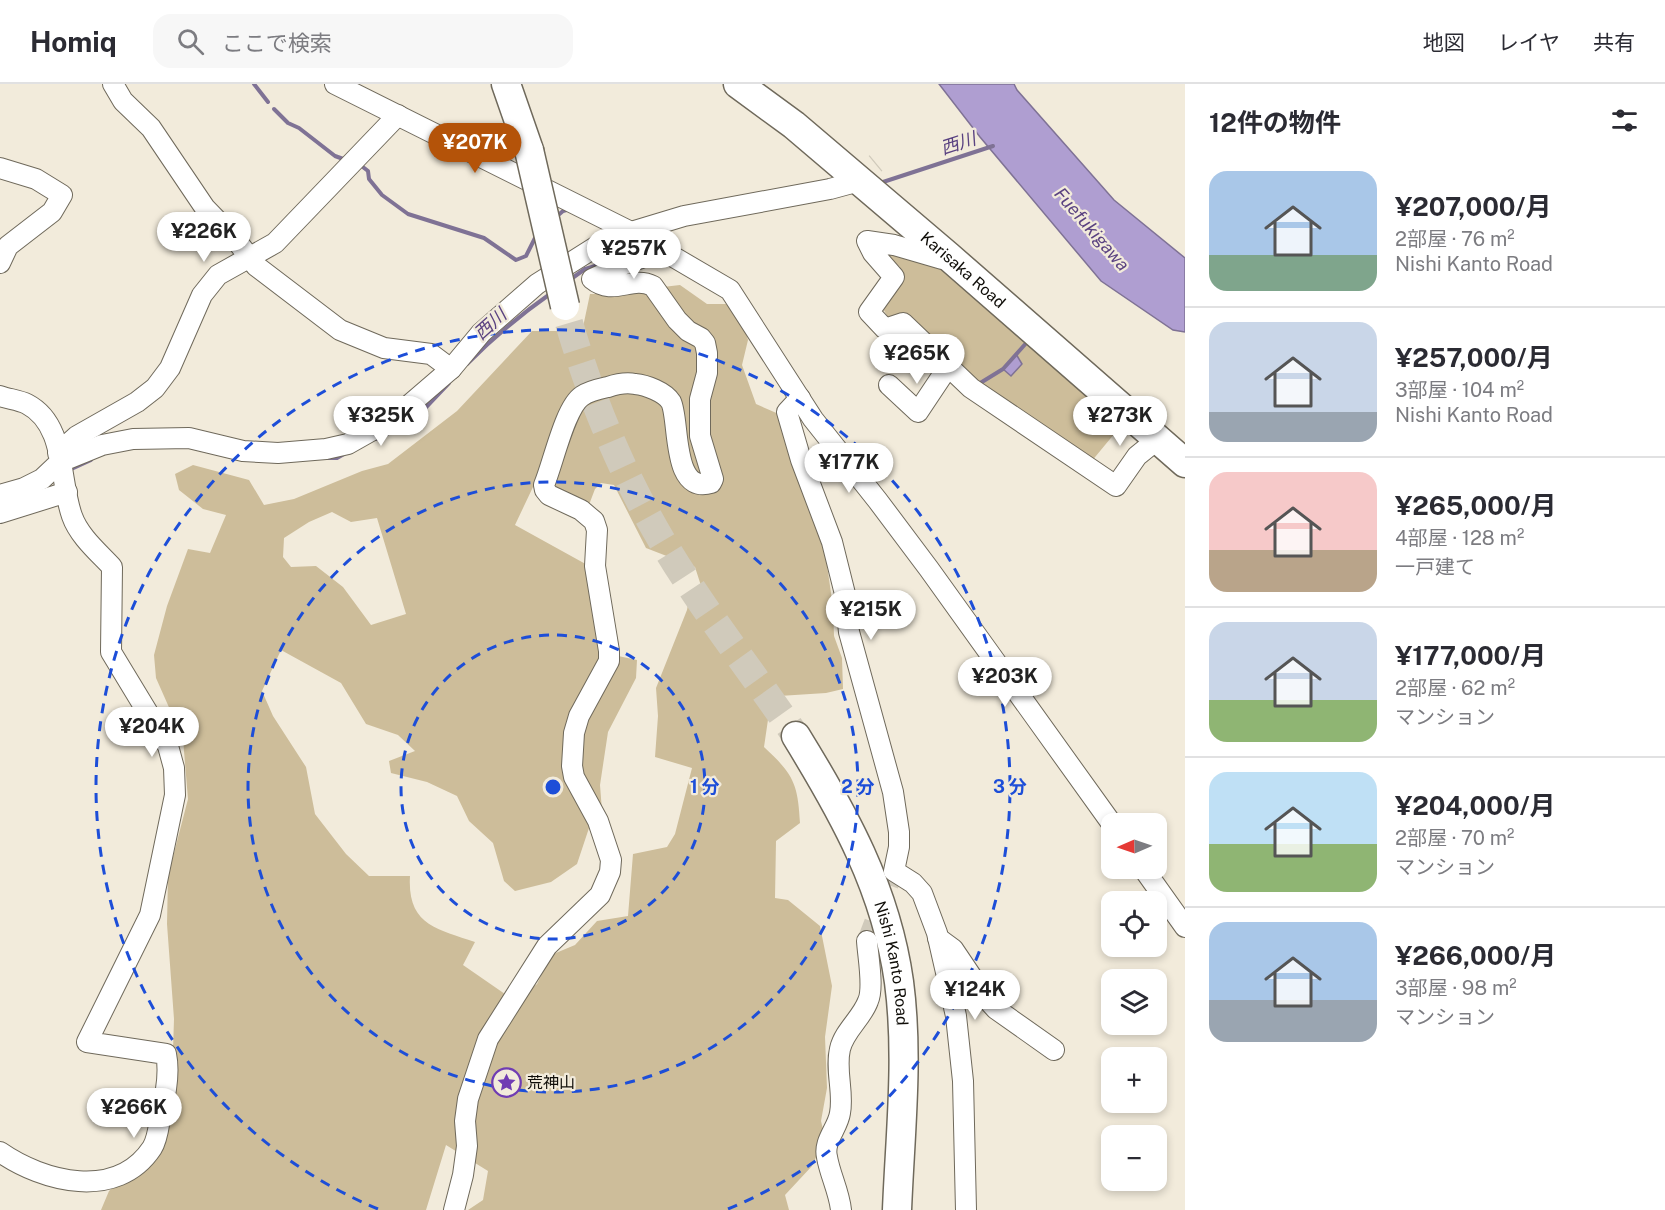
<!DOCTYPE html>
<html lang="ja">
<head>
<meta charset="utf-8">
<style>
	body { margin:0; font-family:"Public Sans","Noto Sans JP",sans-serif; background:#f7f7f7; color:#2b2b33; height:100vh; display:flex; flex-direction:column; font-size:22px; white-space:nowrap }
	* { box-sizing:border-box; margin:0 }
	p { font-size:20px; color:#7c7c81 }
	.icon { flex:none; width:33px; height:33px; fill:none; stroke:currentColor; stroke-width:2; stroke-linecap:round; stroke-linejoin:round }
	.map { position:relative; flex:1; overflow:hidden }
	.panel { display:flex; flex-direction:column; background:#fff; width:480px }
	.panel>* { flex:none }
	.needle { width:39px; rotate:268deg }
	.controls { position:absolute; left:1101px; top:729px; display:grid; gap:12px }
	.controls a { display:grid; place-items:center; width:66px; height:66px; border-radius:12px; background:#fff; box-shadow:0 3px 9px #0003; font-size:30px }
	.price { position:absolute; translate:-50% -51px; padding:0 14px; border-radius:21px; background:#fff; color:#222; font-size:20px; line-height:39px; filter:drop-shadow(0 2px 3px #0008) }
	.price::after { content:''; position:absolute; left:50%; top:36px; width:18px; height:14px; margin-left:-9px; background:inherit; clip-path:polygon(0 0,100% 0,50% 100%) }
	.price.current { background:#b45309; color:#fff }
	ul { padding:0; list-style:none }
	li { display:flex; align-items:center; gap:18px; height:150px; padding:0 24px }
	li+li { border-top:2px solid #e1e1e2 }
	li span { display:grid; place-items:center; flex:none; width:168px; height:120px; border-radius:18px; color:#555 }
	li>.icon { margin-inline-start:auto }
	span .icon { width:72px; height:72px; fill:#fffc; stroke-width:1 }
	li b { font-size:26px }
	h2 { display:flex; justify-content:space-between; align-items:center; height:72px; padding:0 24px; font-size:26px }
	header { display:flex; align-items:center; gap:36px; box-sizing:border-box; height:84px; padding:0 30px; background:#fff; border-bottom:2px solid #e1e1e2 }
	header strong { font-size:28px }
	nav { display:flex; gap:33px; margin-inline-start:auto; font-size:21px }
	.search { width:420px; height:54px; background:#f7f7f7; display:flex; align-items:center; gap:15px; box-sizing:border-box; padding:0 21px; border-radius:18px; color:#7c7c81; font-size:22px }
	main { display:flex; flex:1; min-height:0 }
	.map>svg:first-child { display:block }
</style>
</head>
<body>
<header>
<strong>Homiq</strong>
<div class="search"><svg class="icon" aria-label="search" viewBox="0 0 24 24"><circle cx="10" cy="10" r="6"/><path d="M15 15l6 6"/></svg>ここで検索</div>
<nav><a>地図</a><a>レイヤ</a><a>共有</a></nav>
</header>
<main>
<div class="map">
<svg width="1185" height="1126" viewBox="0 0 1185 1126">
	<rect width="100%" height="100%" fill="#f2ebdb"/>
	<g fill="#cdbd9a" fill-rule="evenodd">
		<polygon points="875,162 944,180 1129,332 1091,378 889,235 878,216 900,183"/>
		<path d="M680,201L707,220H726L743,239L748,256L742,281L756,320L781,331L824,460L833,523L834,552L842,574L843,605L826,609L779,612L770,622L764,663C793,690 798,699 800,739L776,757L775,814L788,816L820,842L832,902L825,953L827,1004L821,1037L825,1054L812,1082L785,1111L789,1126H468L483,1116L488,1087L446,1061L426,1126H101L109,1107L142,1078L172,998L174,935L167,840L168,792L188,715L183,655L156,594L154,571L167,522L188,465L210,469L226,431L203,425L179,406L175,390L193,381L249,396L264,421L294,415L362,387L388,380L457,327L532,247H559L583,243L590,210H603ZM601,399L614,401L646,464L695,483L703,508L689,515L687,526L656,604L658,632L655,673L692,684L675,750L667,763L633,770L628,832L597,837L575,861L551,871L537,900L515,917L463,881L475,858C437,845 407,841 410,792H369L346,770L315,730L306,683L273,632L262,607L281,566L341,599L366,640L398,651L415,667L389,677L391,689L427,698L457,712L469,737L493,759L504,797L515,807L551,798L577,780L590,741L602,727L600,701L608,648L636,594L637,576L604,569L591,483L515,441L533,403L587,426L595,405ZM332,428L351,438L377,434L406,530L371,541L343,503L316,482L291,483L283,473L284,454L309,438Z"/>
	</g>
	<g fill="#af9ed1" stroke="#7f7295" stroke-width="1.5">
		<polygon points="939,0 1014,0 1017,6 1114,116 1185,174 1185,248 1173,246 1101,197 980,53"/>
		<polygon points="1016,270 1022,280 1011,292 1003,285"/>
	</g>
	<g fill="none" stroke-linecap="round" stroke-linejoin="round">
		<g stroke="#7f7295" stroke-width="4">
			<polyline points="254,0 268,18"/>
			<polyline points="274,25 288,39 299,44 335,72 346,76"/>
			<polyline points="359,80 368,87 369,95 382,111 408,130 484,154 516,176 526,172 537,150"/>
			<polyline points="880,99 993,62"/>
			<polyline points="556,133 563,127 570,125"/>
			<polyline points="571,195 585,185 602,180 634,158"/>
			<path d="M467,280C493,254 520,231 550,210"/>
			<polyline points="977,301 1003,285 1028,257"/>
			<polyline points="376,355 412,338 449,299"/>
			<polyline points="326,374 337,374 344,370"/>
			<polyline points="67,387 91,376"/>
		</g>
		<g stroke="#d0cabb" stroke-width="20" stroke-dasharray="20 10" stroke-linecap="butt">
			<polyline points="852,99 876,79"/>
			<polyline points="867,857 894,787"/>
		</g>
		<path stroke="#d0cabb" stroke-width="28" stroke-dasharray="28 14" stroke-linecap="butt" d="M569,239C590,311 618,380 655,445C696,517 749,584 796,652"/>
		<defs>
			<g id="minor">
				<polyline points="113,0 123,17 151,44 205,124 236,156 256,182 340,246 384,264 431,270 451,285"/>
				<polyline points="335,0 631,148 730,206 813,335 878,417 929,485 1112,740"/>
				<polyline points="0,84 36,95 62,111 52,128 8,162 0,179"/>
				<polyline points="631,148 684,132 830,105 852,99"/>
				<polyline points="947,172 942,175 894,161 867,157 873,169 894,193 869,228 885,245 903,239 971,304 1116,402 1137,372 1158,355"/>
				<polyline points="889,301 918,328 948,283"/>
				<path d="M0,312C8,315 19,316 27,320C66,340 59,396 72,432C79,452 98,468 112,483L111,568L168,662L174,684L175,711L150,831L87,958L166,970C170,989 166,1010 161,1029C159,1039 158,1055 152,1064C117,1117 43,1098 0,1068"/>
				<polyline points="800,314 787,328 801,376 832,458 845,510 849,548 893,708 899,748 899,763 894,787 913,799 922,809 937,849 956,932 963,997 966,1126"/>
				<polyline points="58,369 77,352 137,318 155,304 170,284 202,211 218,191 275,159 398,31"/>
				<polyline points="0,411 24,404 42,395 60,378 102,361 133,355 189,354 243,367 278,369 326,365 348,360 394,334 451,285 481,249 537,200 624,145"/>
				<polyline points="0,429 67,408"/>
				<polyline points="1143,784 1185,843"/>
				<polyline points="938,854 953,865 986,914 996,925 1054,966"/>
				<path d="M454,1126L463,1091L467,1062L465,1037L468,1015L488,955L547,862L600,811L610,788L611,776L598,737L574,693L572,682L574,649L579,632L609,577V567L595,482L597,446L594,437L581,426L549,411L545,406L544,401C553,380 565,323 582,312C589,307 599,305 608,303C617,300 625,298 635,300C646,301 665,308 671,318C680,336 671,411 711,399L713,395L700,352V315L707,289V269L705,259L701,254L688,247L677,236L653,202C631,191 614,213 592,195L625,180L663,166"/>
				<path d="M841,1126C839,1107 830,1091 827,1073C823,1057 838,1044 840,1029C844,1008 835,986 840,965C844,947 862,934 868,917C874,904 868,873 867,857"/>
			</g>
			<g id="highway">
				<polyline points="506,0 529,66"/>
				<path id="s1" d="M738,0L794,41L948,172L1185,379"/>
				<path id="s2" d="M796,652C844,730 886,805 899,898C909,973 900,1051 897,1126"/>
			</g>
		</defs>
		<use href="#minor" stroke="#6f695b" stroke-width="22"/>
		<use href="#highway" stroke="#6f695b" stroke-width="31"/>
		<use href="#minor" stroke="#fff" stroke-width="20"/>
		<use href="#highway" stroke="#fff" stroke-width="28"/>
		<defs>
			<polyline id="highway-bridge" points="529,66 565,222"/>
		</defs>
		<use href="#highway-bridge" stroke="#6f695b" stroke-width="31" stroke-linecap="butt"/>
		<use href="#highway-bridge" stroke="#fff" stroke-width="28"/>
	</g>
	<g fill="none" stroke="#1d4ed8" stroke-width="3" stroke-dasharray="10 8">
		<circle cx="553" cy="703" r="152"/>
		<circle cx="553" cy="703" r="305"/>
		<path d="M378 1125A457 457 0 1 1 728 1125"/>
	</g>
	<defs>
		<symbol id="sight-ring" viewBox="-11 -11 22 22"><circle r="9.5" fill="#f2ebdb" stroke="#703cb3" stroke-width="1.5"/><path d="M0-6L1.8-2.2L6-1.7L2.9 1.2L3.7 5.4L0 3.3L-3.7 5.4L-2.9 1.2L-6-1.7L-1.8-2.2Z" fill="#703cb3"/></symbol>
	</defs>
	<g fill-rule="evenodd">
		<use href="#sight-ring" x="490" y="982" width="33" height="33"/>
	</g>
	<g text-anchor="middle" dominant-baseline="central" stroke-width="4.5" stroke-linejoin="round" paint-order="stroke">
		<g font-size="16" fill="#0f0d08" stroke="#f2ebdb">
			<text stroke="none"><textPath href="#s1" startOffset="292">Karisaka Road</textPath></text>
			<text stroke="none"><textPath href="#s2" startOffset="249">Nishi Kanto Road</textPath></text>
		</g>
		<g font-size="16" fill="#0f0d08" stroke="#f2ebdb" text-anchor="start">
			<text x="527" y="998">荒神山</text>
		</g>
		<g font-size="18" font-style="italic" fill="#5a4281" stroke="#f2ebdb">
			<text transform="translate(958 59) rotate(-18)">西川</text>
			<text transform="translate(1092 145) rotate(49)">Fuefukigawa</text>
			<text transform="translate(490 240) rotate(-42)">西川</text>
		</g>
	</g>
	<circle cx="553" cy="703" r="9" fill="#1d4ed8" stroke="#f2ebdb" stroke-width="3"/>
	<g font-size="18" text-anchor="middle" font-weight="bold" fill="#1d4ed8" stroke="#f2ebdb" stroke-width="4.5" stroke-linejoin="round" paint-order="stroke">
		<text x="705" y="709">1 分</text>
		<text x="858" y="709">2 分</text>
		<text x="1010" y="709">3 分</text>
	</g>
</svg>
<div class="controls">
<a><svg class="needle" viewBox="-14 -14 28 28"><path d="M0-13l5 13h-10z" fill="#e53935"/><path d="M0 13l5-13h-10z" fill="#7c7c81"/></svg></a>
<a><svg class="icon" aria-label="locate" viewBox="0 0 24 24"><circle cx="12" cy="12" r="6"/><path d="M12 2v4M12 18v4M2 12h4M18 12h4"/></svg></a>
<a><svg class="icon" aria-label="layers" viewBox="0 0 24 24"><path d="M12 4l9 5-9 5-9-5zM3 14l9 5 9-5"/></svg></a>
<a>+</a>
<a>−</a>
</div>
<b class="price current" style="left:475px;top:90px">¥207K</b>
<b class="price" style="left:204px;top:179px">¥226K</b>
<b class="price" style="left:634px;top:196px">¥257K</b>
<b class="price" style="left:917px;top:301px">¥265K</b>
<b class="price" style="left:381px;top:363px">¥325K</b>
<b class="price" style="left:1120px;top:363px">¥273K</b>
<b class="price" style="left:849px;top:410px">¥177K</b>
<b class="price" style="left:871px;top:557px">¥215K</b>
<b class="price" style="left:1005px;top:624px">¥203K</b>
<b class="price" style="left:152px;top:674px">¥204K</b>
<b class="price" style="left:975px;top:937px">¥124K</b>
<b class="price" style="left:134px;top:1055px">¥266K</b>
</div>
<section class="panel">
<h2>12件の物件<svg class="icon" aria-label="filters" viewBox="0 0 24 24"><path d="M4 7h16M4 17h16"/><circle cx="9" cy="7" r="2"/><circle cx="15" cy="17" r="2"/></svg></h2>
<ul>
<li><span style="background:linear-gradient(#a9c7e8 70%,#7fa58c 0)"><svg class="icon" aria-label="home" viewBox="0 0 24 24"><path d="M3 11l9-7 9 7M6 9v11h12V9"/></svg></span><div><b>¥207,000/月</b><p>2部屋 · 76 m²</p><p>Nishi Kanto Road</p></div></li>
<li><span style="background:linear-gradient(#c9d6e8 75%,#9aa5b1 0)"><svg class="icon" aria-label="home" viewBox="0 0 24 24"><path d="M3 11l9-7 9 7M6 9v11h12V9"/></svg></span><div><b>¥257,000/月</b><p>3部屋 · 104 m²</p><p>Nishi Kanto Road</p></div></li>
<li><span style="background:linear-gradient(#f6c9c9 65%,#b9a48a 0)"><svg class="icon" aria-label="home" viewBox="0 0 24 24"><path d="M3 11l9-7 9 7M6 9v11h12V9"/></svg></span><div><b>¥265,000/月</b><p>4部屋 · 128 m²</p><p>一戸建て</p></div></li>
<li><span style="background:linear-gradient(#c9d6e8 65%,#8fb573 0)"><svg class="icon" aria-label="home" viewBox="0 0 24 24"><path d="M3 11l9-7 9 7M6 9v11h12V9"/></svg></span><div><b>¥177,000/月</b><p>2部屋 · 62 m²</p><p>マンション</p></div></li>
<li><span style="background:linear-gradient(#bfe0f5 60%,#8fb573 0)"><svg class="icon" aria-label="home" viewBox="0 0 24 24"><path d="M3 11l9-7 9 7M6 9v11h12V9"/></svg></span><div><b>¥204,000/月</b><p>2部屋 · 70 m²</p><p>マンション</p></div></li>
<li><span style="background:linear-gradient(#a9c7e8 65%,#9aa5b1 0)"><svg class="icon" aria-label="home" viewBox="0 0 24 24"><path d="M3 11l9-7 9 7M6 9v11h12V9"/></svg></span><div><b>¥266,000/月</b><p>3部屋 · 98 m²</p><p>マンション</p></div></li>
</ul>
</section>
</main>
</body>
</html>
